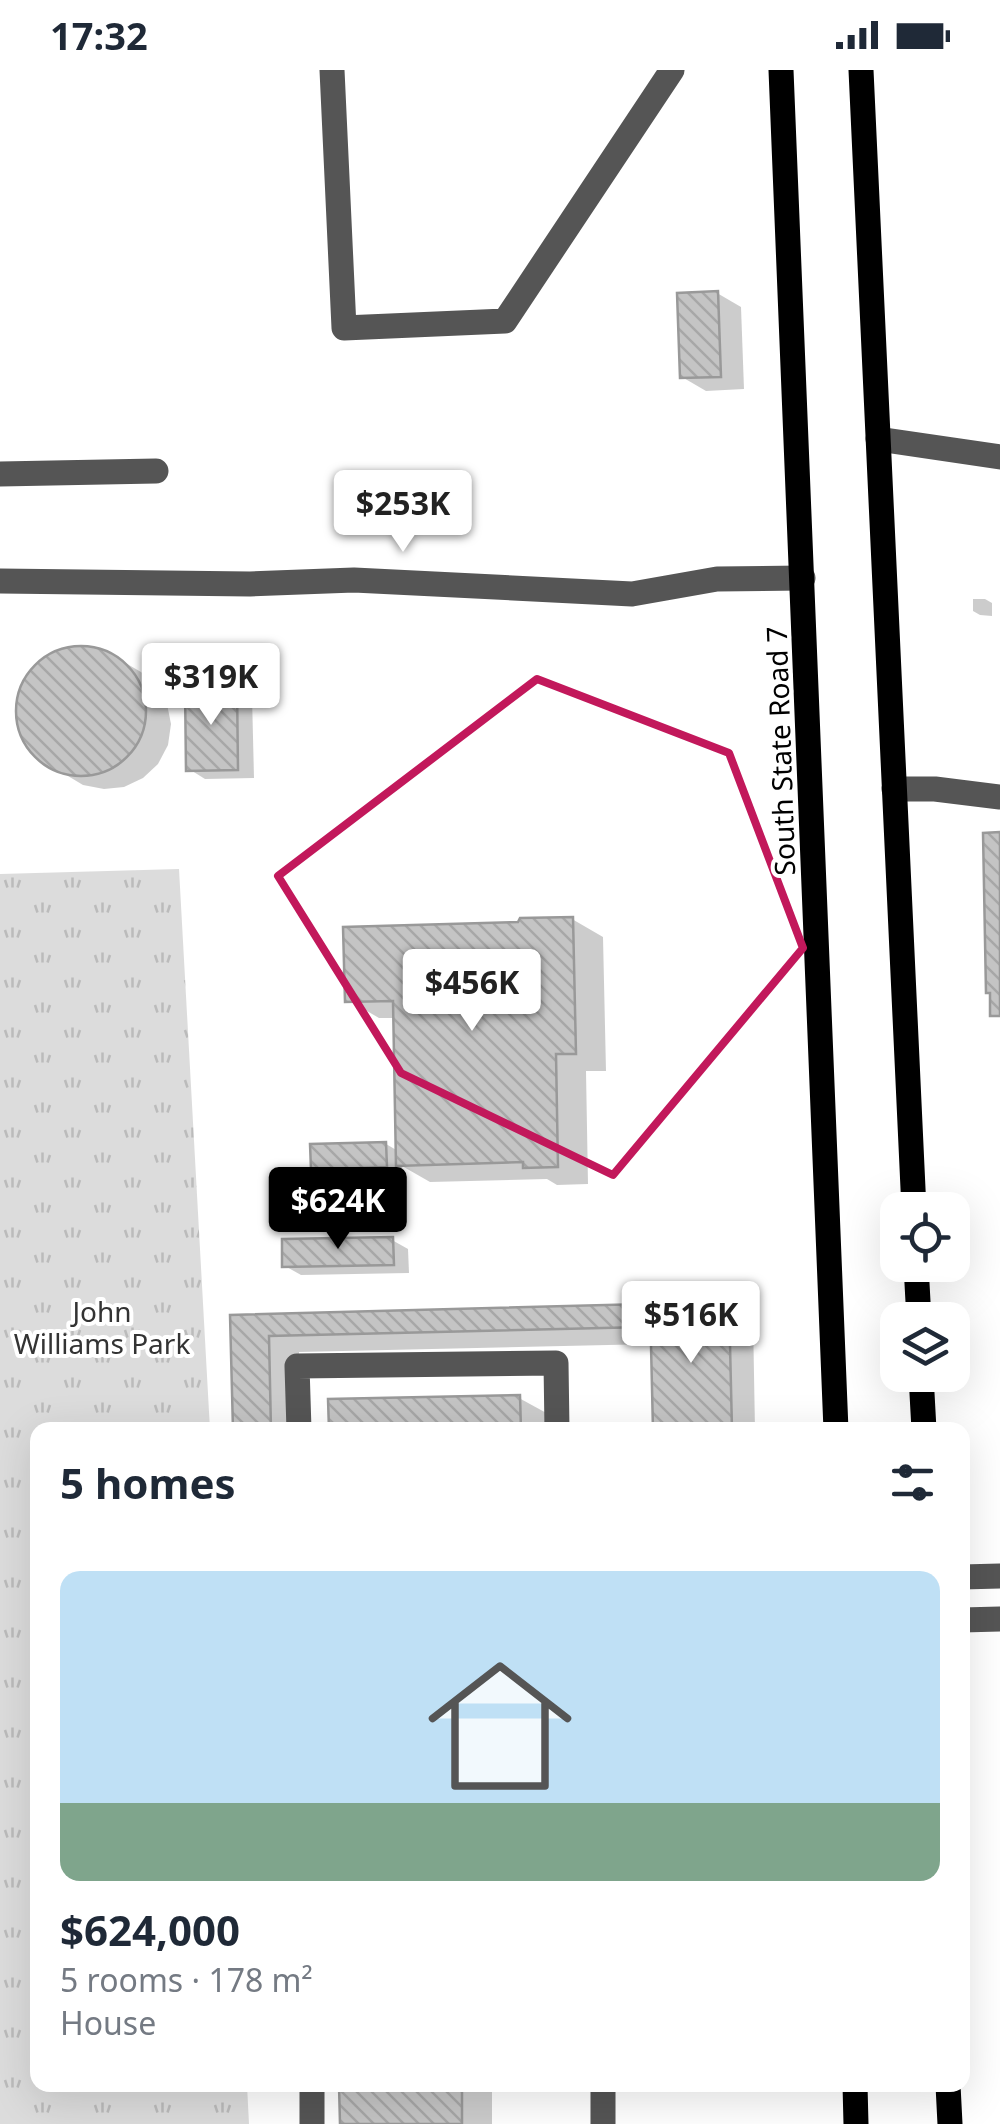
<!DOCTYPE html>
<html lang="en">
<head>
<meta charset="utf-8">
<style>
	body { margin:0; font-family:"Noto Sans",sans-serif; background:#f6f6f7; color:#1f2937; height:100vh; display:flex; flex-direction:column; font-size:38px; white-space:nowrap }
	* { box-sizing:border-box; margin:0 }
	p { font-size:32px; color:#747a83 }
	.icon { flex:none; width:55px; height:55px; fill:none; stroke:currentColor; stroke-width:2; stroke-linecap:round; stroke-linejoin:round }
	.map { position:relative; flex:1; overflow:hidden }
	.side { position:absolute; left:30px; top:1352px; width:940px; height:670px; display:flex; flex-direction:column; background:#fff; border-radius:20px; box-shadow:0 10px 40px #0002 }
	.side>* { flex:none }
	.fabs { position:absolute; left:880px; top:1122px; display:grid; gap:20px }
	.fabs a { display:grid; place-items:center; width:90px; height:90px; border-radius:20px; background:#fff; box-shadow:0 10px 40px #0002; font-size:50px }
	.price { position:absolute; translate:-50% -85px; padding:0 22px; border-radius:10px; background:#fff; color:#222; font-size:32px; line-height:65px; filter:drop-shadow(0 2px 5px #0008) }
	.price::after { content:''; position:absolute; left:50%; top:60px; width:30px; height:22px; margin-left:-15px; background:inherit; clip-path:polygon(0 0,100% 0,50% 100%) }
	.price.selected { background:#000; color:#fff }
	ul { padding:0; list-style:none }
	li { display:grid; align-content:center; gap:20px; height:530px; padding:0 30px }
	li span { display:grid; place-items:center; height:310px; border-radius:20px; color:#555 }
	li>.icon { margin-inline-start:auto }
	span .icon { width:180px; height:180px; fill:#fffc; stroke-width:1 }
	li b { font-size:42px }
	h2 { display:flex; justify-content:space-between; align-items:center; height:120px; padding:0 30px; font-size:42px }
	.status { display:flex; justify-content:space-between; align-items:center; height:70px; padding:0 50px; background:#fff; direction:ltr }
	.status svg { height:28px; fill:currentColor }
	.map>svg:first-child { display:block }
</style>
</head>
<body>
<div class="status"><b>17:32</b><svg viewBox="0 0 49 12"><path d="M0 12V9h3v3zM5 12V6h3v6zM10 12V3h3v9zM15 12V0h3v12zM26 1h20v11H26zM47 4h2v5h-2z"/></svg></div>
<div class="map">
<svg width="1000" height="2054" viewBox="0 0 1000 2054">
	<defs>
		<pattern id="park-tufts" width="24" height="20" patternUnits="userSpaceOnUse" patternTransform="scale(2.5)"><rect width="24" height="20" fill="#dcdcdc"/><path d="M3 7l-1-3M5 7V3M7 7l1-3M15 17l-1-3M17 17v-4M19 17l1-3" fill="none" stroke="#bbb"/></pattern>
		<pattern id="building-back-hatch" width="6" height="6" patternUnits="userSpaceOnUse" patternTransform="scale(2.5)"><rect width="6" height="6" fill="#c4c4c4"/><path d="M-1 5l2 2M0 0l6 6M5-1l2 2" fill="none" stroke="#a7a7a7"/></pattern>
	</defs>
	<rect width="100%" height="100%" fill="#fff"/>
	<polygon fill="url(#park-tufts)" points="179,799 210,1360 38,1360 38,2015 247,2015 249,2054 0,2054 0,804"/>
	<g fill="#0003">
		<polygon points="717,223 741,237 744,319 706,321 682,307"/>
		<polygon points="973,529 985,529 992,533 992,546 980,545 973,541"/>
		<polygon points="74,579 95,580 115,587 141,602 156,616 167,634 171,654 168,675 158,694 143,708 124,717 104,719 83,715 58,700 40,689 26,673 19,653 18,633 24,612 37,596 54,584"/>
		<polygon points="236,617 252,626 254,708 205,709 189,699"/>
		<polygon points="572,849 603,867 606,1001 586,1001 588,1114 557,1115 547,1109 430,1112 402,1096 403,1105 330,1108 314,1099 386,1074 398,1081 396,948 379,948 348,930 520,855"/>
		<polygon points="392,1170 408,1179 409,1203 301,1205 285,1196"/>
		<polygon points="728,1234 753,1248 755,1360 655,1360 653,1274 299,1282 301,1360 236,1360 233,1247 643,1236 653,1242"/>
		<polygon points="519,1328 550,1345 551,1360 331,1360"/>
		<polygon points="341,2015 492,2015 492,2054 342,2054"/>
	</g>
	<g fill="url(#building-back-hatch)" stroke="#999" stroke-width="2.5">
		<polygon points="718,221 721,307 680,308 677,223"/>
		<circle cx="81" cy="641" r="65"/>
		<polygon points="237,615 238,700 186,701 185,616"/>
		<polygon points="1000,762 1000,946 990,946 990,923 986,923 983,763"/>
		<polygon points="573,847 576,984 556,984 558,1097 523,1098 523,1092 396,1096 393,931 345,932 343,857 518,852 520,848"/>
		<polygon points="386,1072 387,1097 311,1100 310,1074"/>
		<polygon points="393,1167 394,1195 282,1197 282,1169"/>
		<polygon points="729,1232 732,1360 653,1360 650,1233"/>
		<polygon points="644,1234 644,1257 269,1266 271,1360 233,1360 230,1245"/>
		<polygon points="520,1325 521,1360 329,1360 328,1329"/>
		<polygon points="339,2015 462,2015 462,2054 340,2054"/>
	</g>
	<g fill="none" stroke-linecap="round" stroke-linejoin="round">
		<g stroke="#555" stroke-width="25">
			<polyline points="332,0 344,258 505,251 672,0"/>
			<polyline points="878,369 1000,387"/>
			<polyline points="0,404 156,401"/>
			<polyline points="0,511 250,514 354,510 632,524 717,509 803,508"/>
			<polyline points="894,719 935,719 1000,727"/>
			<polyline points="299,1360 297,1296 556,1293 557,1360"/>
			<polyline points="962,1507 1000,1506"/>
			<polyline points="962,1550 1000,1549"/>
			<polyline points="312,2015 312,2054"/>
			<polyline points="603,2015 603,2054"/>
		</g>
		<g stroke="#000" stroke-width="25">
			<polyline points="781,0 836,1360"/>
			<polyline points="861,0 914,1140"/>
			<polyline points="916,1195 919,1250"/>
			<polyline points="921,1305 924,1360"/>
			<polyline points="855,2015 856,2054"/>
			<polyline points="948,2015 950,2054"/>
		</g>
	</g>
	<path fill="none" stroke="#c2185b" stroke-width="8" stroke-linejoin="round" d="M537,609L729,683L803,878L613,1105L401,1003L278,806Z"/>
	<g text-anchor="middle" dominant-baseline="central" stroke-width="8" stroke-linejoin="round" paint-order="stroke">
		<g font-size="28" fill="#000" stroke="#fff">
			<text transform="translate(780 681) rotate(-92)">South State Road 7</text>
		</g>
		<g font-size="28" fill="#333" stroke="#fff">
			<text x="102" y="1241">John<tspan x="102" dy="32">Williams Park</tspan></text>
		</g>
	</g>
</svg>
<div class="fabs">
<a><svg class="icon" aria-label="locate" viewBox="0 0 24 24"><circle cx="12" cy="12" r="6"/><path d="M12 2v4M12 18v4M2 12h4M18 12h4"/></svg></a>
<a><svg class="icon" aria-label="layers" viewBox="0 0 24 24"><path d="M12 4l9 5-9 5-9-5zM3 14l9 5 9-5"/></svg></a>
</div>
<b class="price" style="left:403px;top:485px">$253K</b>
<b class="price" style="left:211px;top:658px">$319K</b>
<b class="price" style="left:472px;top:964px">$456K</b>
<b class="price selected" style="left:338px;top:1182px">$624K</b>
<b class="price" style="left:691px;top:1296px">$516K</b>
<section class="side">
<h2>5 homes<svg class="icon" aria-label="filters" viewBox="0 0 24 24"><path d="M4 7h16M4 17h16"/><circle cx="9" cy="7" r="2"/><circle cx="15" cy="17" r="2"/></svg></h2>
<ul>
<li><span style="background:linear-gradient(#bfe0f5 75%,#7fa58c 0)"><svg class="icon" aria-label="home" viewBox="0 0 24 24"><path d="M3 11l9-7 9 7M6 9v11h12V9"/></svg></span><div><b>$624,000</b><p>5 rooms · 178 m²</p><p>House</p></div></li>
</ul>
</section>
</div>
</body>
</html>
